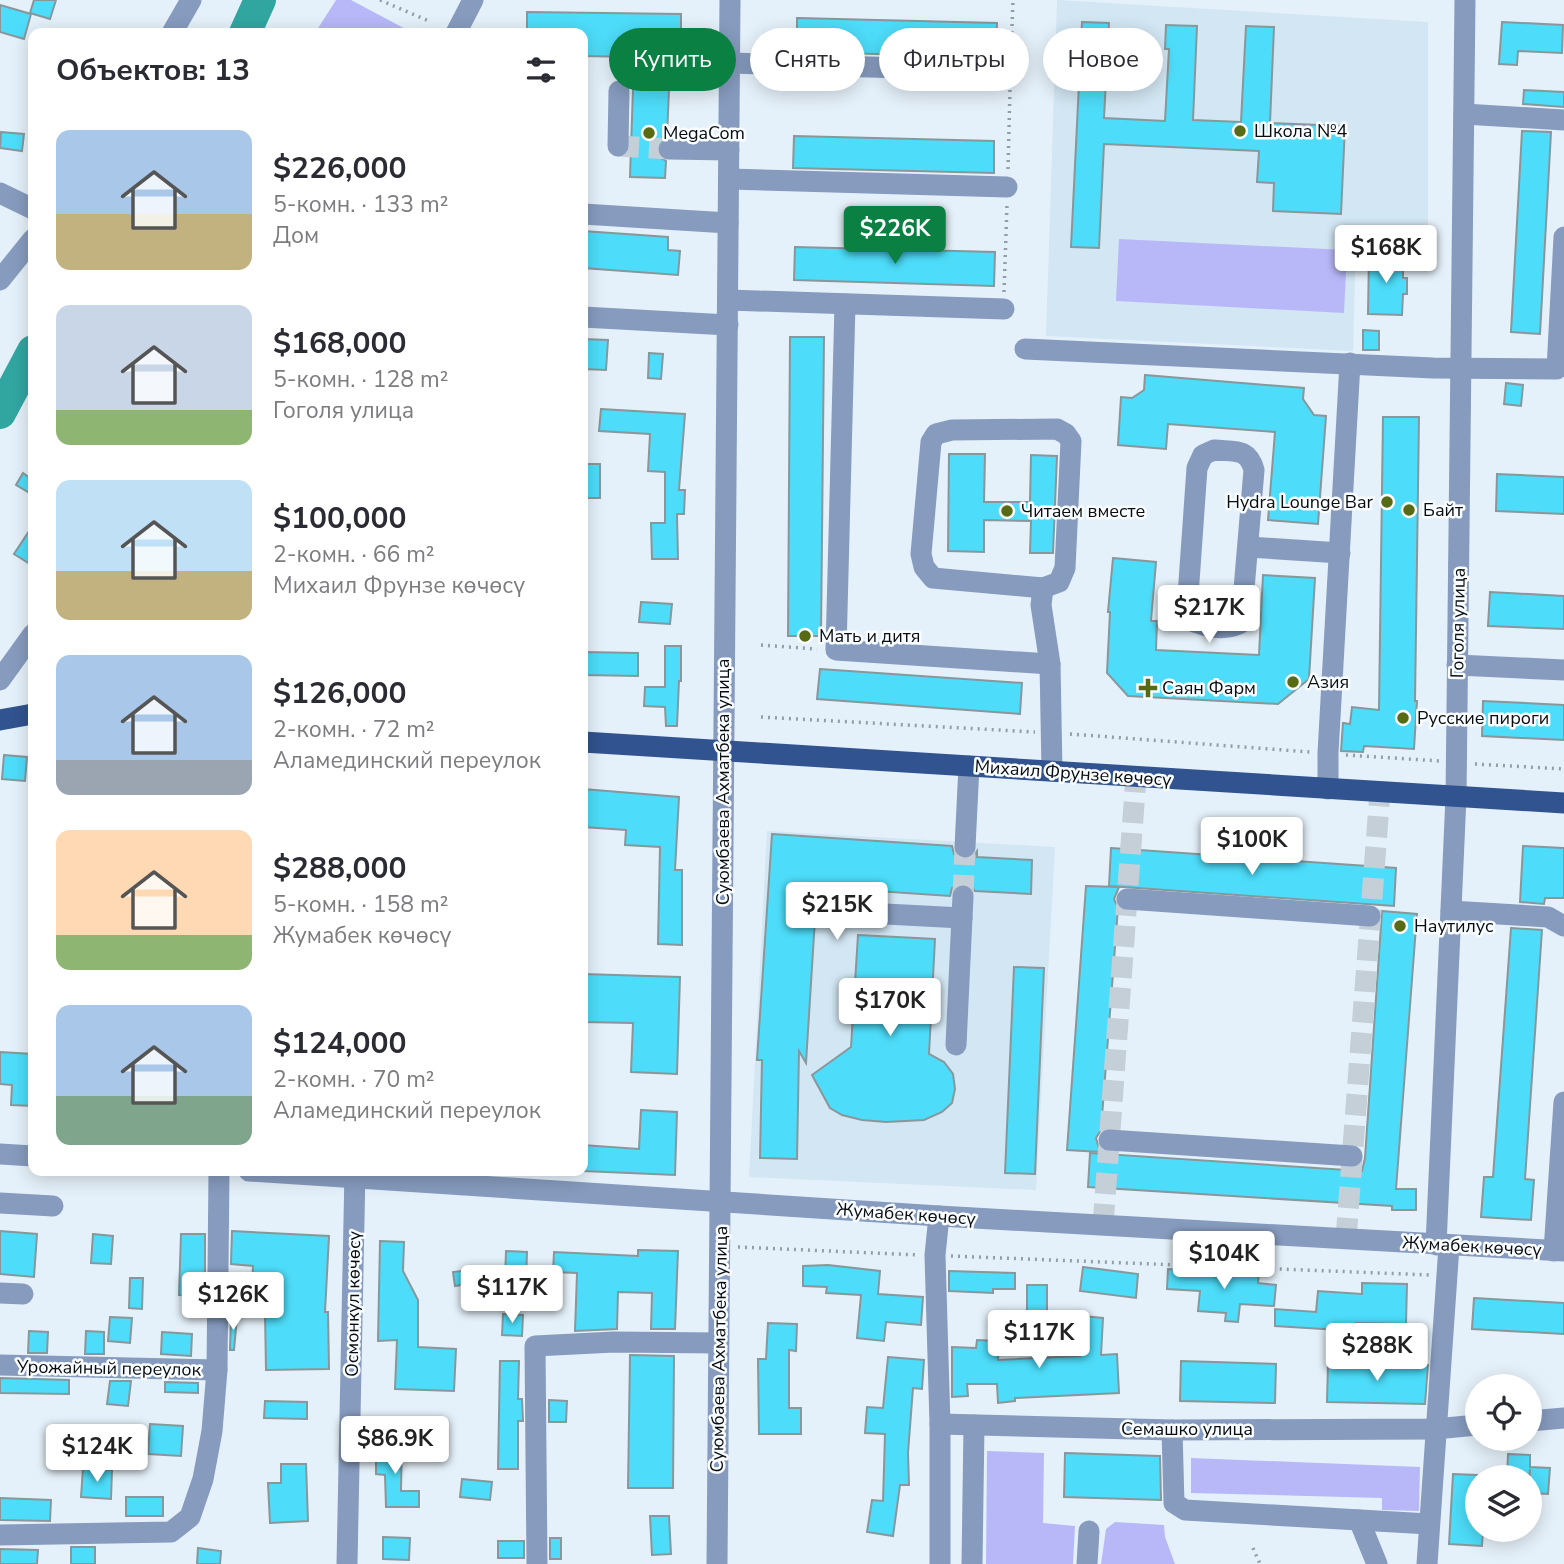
<!DOCTYPE html>
<html lang="ru">
<head>
<meta charset="utf-8">
<style>
	body { margin:0; font-family:"Nunito Sans",sans-serif; background:#f7f7f7; color:#2b2b33; height:100vh; display:flex; flex-direction:column; font-size:26px; white-space:nowrap }
	* { box-sizing:border-box; margin:0 }
	p { font-size:23px; color:#7c7c81 }
	.icon { flex:none; width:38px; height:38px; fill:none; stroke:currentColor; stroke-width:2; stroke-linecap:round; stroke-linejoin:round }
	.map { position:relative; flex:1; overflow:hidden }
	.details { position:absolute; left:28px; top:28px; width:560px; height:1148px; display:flex; flex-direction:column; background:#fff; border-radius:14px; box-shadow:0 4px 18px #0003 }
	.details>* { flex:none }
	.hud { position:absolute; left:609px; top:28px; width:665px; height:63px; display:flex; gap:14px }
	.tools { position:absolute; left:1465px; top:1374px; display:grid; gap:14px }
	.tools a { display:grid; place-items:center; width:77px; height:77px; border-radius:50%; background:#fff; box-shadow:0 4px 18px #0003; font-size:35px }
	.price { position:absolute; translate:-50% -60px; padding:0 16px; border-radius:7px; background:#fff; color:#222; font-size:23px; line-height:46px; filter:drop-shadow(0 2px 4px #0008) }
	.price::after { content:''; position:absolute; left:50%; top:42px; width:21px; height:16px; margin-left:-10px; background:inherit; clip-path:polygon(0 0,100% 0,50% 100%) }
	.price.current { background:#0b8043; color:#fff }
	ul { padding:0; list-style:none }
	li { display:flex; align-items:center; gap:21px; height:175px; padding:0 28px }
	li span { display:grid; place-items:center; flex:none; width:196px; height:140px; border-radius:14px; color:#555 }
	li>.icon { margin-inline-start:auto }
	span .icon { width:84px; height:84px; fill:#fffc; stroke-width:1 }
	li b { font-size:30px }
	h2 { display:flex; justify-content:space-between; align-items:center; height:84px; padding:0 28px; font-size:30px }
	.tag { padding:0 24px; border-radius:32px; background:#fff; box-shadow:0 4px 18px #0003; font-size:24px; line-height:63px }
	.tag.current { background:#0b8043; color:#fff }
	.map>svg:first-child { display:block }
</style>
</head>
<body>
<div class="map">
<svg width="1564" height="1564" viewBox="0 0 1564 1564">
	<rect width="100%" height="100%" fill="#e5f1fa"/>
	<g fill="#d2e6f3">
		<polygon points="1057,0 1428,22 1428,242 1356,240 1353,351 1046,336"/>
		<polygon points="767,831 1055,847 1036,1190 749,1177"/>
	</g>
	<g fill="#b8b8f9">
		<polygon points="336,0 351,0 413,33 315,33"/>
		<polygon points="1119,239 1347,250 1344,313 1116,301"/>
		<polygon points="987,1451 1044,1453 1043,1523 1075,1526 1073,1564 986,1564"/>
		<polygon points="1191,1458 1420,1467 1419,1511 1382,1510 1382,1498 1191,1493"/>
		<polygon points="1115,1522 1164,1525 1165,1537 1175,1564 1101,1564 1106,1529"/>
	</g>
	<g fill="none" stroke-linecap="round" stroke-linejoin="round">
		<g stroke="#31a6a1" stroke-width="32">
			<polyline points="245,33 260,0"/>
			<polyline points="0,413 33,351"/>
		</g>
	</g>
	<g fill="#4dddfa" stroke="#88979b" stroke-width="2">
		<polygon points="34,0 56,0 50,19 30,13"/>
		<polygon points="0,5 31,14 24,39 0,32"/>
		<polygon points="527,12 681,14 681,58 583,56 583,33 527,33"/>
		<polygon points="797,18 997,23 996,57 797,52"/>
		<polygon points="1082,22 1109,23 1104,118 1165,121 1169,49 1165,49 1166,25 1197,26 1193,120 1241,122 1246,26 1274,27 1270,123 1345,126 1341,214 1273,211 1274,183 1257,182 1259,151 1104,144 1099,248 1071,247"/>
		<polygon points="1502,22 1563,25 1562,53 1518,51 1517,65 1499,64"/>
		<polygon points="633,88 669,90 667,136 658,142 656,148 658,156 666,161 665,178 630,177"/>
		<polygon points="1524,90 1564,92 1564,107 1523,104"/>
		<polygon points="1522,131 1551,132 1540,334 1511,332"/>
		<polygon points="1,132 24,134 22,151 0,148"/>
		<polygon points="794,136 994,141 994,173 793,168"/>
		<polygon points="583,231 668,237 668,250 680,251 678,275 583,268"/>
		<polygon points="795,247 995,252 994,286 794,280"/>
		<polygon points="1369,255 1403,255 1403,278 1407,278 1407,294 1403,294 1402,315 1368,314"/>
		<polygon points="1363,330 1379,331 1379,350 1363,350"/>
		<polygon points="790,337 824,337 821,636 788,636"/>
		<polygon points="583,339 608,340 606,370 583,369"/>
		<polygon points="649,353 663,354 661,379 648,378"/>
		<polygon points="1145,375 1304,388 1303,399 1314,415 1326,416 1318,524 1268,520 1275,432 1168,424 1166,449 1118,445 1121,397 1132,398 1144,390"/>
		<polygon points="1506,383 1523,385 1521,406 1504,404"/>
		<polygon points="601,409 685,414 679,490 685,490 684,514 677,514 678,559 652,559 651,523 665,523 665,472 648,471 650,434 599,431"/>
		<polygon points="1383,417 1419,417 1415,701 1417,701 1414,749 1364,746 1363,752 1341,751 1343,723 1350,724 1352,707 1379,710"/>
		<polygon points="949,454 985,454 984,502 1030,502 1031,455 1057,456 1053,553 1030,553 1031,521 984,520 984,552 948,551"/>
		<rect x="583" y="464" width="17" height="34"/>
		<polygon points="23,473 33,480 33,495 16,485"/>
		<polygon points="1497,474 1564,477 1564,514 1496,511"/>
		<polygon points="33,525 33,566 14,554"/>
		<polygon points="1113,558 1156,562 1151,621 1157,621 1156,650 1259,655 1263,575 1315,578 1309,679 1278,704 1128,696 1107,673 1110,612 1108,612"/>
		<polygon points="1490,592 1564,596 1564,629 1488,626"/>
		<polygon points="641,602 672,604 670,624 639,622"/>
		<polygon points="665,646 681,646 681,681 679,681 677,726 666,726 665,707 644,706 645,687 665,687"/>
		<polygon points="583,652 638,653 638,676 583,675"/>
		<polygon points="820,669 1022,683 1020,714 817,699"/>
		<polygon points="1483,701 1564,705 1564,740 1482,736"/>
		<polygon points="4,755 27,757 25,781 2,779"/>
		<polygon points="583,789 679,797 675,870 682,870 682,945 658,944 660,847 625,845 626,830 583,827"/>
		<polygon points="772,834 952,846 954,854 964,860 972,858 977,851 977,857 1032,860 1031,894 975,891 971,885 963,883 952,888 950,896 817,887 806,1063 799,1051 797,1159 760,1158 762,1060 757,1060"/>
		<polygon points="1523,846 1564,848 1564,898 1545,898 1544,904 1520,902"/>
		<polygon points="1111,848 1396,868 1394,906 1109,886"/>
		<polygon points="1086,886 1119,887 1114,899 1118,908 1101,1130 1096,1138 1100,1152 1067,1150"/>
		<polygon points="1382,911 1417,914 1396,1189 1416,1189 1416,1210 1392,1210 1392,1206 1088,1187 1090,1153 1362,1171 1365,1158"/>
		<polygon points="1511,928 1542,930 1525,1179 1534,1180 1531,1220 1481,1217 1484,1177 1493,1177"/>
		<polygon points="858,935 935,939 929,1054 944,1062 953,1074 955,1089 952,1103 942,1112 924,1120 886,1122 862,1120 842,1115 830,1108 812,1075 851,1047"/>
		<polygon points="1014,967 1044,968 1035,1174 1005,1173"/>
		<polygon points="583,974 680,977 677,1074 631,1072 633,1023 583,1022"/>
		<polygon points="0,1052 33,1054 33,1106 11,1105 12,1085 0,1084"/>
		<polygon points="641,1110 677,1112 675,1175 583,1171 583,1145 639,1149"/>
		<polygon points="0,1231 37,1234 34,1277 0,1274"/>
		<polygon points="232,1231 329,1236 325,1312 328,1312 329,1369 266,1370 265,1313 277,1313 277,1286 252,1285 253,1266 231,1264"/>
		<polygon points="93,1234 113,1236 111,1264 91,1263"/>
		<polygon points="181,1234 205,1234 205,1296 179,1295"/>
		<polygon points="380,1241 404,1242 403,1271 418,1300 418,1347 456,1349 454,1391 395,1389 397,1340 378,1341"/>
		<polygon points="638,1250 678,1251 675,1329 651,1329 652,1293 618,1292 617,1329 575,1331 577,1273 553,1272 554,1252 638,1256"/>
		<polygon points="506,1251 527,1252 526,1281 505,1280"/>
		<polygon points="828,1265 880,1271 878,1294 923,1297 921,1325 886,1322 884,1341 857,1338 861,1295 826,1293 827,1287 803,1286 803,1266"/>
		<polygon points="1083,1267 1138,1274 1136,1298 1080,1291"/>
		<polygon points="477,1269 479,1282 455,1286 453,1272"/>
		<polygon points="1168,1269 1192,1271 1191,1274 1229,1278 1230,1271 1259,1274 1258,1283 1276,1285 1274,1306 1240,1304 1238,1322 1225,1321 1226,1313 1198,1311 1200,1291 1167,1289"/>
		<polygon points="949,1271 1015,1273 1015,1289 993,1289 993,1293 949,1291"/>
		<polygon points="130,1278 143,1278 142,1309 129,1308"/>
		<polygon points="1362,1283 1407,1284 1406,1324 1356,1323 1355,1331 1275,1326 1275,1309 1316,1312 1318,1291 1362,1294"/>
		<rect x="1027" y="1285" width="20" height="30"/>
		<polygon points="1474,1298 1564,1303 1564,1334 1472,1329"/>
		<polygon points="503,1314 523,1315 522,1336 502,1335"/>
		<polygon points="231,1316 237,1317 234,1350 230,1350"/>
		<polygon points="1082,1316 1103,1318 1101,1355 1117,1354 1119,1393 1015,1398 1015,1401 998,1403 997,1384 967,1384 968,1396 952,1397 952,1347 976,1348 977,1340 999,1341 998,1360 1080,1356"/>
		<polygon points="110,1317 132,1318 130,1343 108,1341"/>
		<polygon points="768,1323 797,1324 796,1351 789,1350 789,1408 801,1408 801,1434 759,1434 758,1359 766,1359"/>
		<polygon points="29,1331 48,1332 47,1353 28,1353"/>
		<polygon points="86,1331 104,1332 104,1354 85,1354"/>
		<polygon points="162,1332 192,1334 191,1356 161,1354"/>
		<polygon points="630,1355 674,1356 673,1488 628,1488"/>
		<polygon points="888,1357 924,1360 922,1389 913,1388 908,1453 909,1485 900,1485 893,1536 867,1532 872,1500 883,1501 885,1434 865,1433 867,1407 883,1408"/>
		<polygon points="500,1361 519,1361 518,1399 522,1399 523,1421 518,1421 518,1469 498,1469"/>
		<polygon points="1181,1361 1276,1364 1275,1403 1180,1401"/>
		<polygon points="1328,1363 1428,1365 1425,1404 1327,1402"/>
		<polygon points="0,1378 69,1380 69,1394 0,1393"/>
		<polygon points="110,1381 131,1381 128,1406 107,1404"/>
		<polygon points="165,1382 198,1383 198,1393 165,1392"/>
		<polygon points="549,1400 567,1401 566,1422 549,1422"/>
		<polygon points="265,1401 307,1402 307,1419 264,1418"/>
		<polygon points="150,1424 183,1426 181,1456 148,1454"/>
		<polygon points="402,1438 401,1491 419,1491 419,1507 386,1507 385,1475 376,1474 376,1455 385,1455 384,1440"/>
		<polygon points="1065,1453 1160,1456 1161,1500 1064,1497"/>
		<polygon points="1508,1454 1530,1455 1530,1467 1550,1468 1548,1494 1530,1493 1530,1469 1529,1477 1507,1477"/>
		<polygon points="281,1464 306,1464 308,1521 270,1523 268,1483 281,1483"/>
		<polygon points="83,1468 112,1470 111,1499 81,1497"/>
		<polygon points="1453,1474 1477,1475 1477,1530 1483,1530 1482,1546 1449,1544"/>
		<polygon points="462,1479 492,1482 490,1500 460,1497"/>
		<rect x="126" y="1497" width="37" height="19"/>
		<polygon points="0,1498 51,1500 50,1521 0,1520"/>
		<polygon points="650,1516 669,1516 671,1554 652,1555"/>
		<polygon points="383,1537 410,1538 409,1560 383,1559"/>
		<rect x="550" y="1538" width="11" height="21"/>
		<rect x="498" y="1541" width="26" height="17"/>
		<rect x="71" y="1547" width="24" height="17"/>
		<polygon points="198,1548 221,1551 220,1564 197,1564"/>
		<polygon points="0,1549 38,1550 37,1564 0,1564"/>
	</g>
	<g fill="none" stroke-linecap="round" stroke-linejoin="round">
		<g stroke="#c4cfd7" stroke-width="21" stroke-dasharray="21 10" stroke-linecap="butt">
			<polyline points="618,146 669,149"/>
			<polyline points="963,896 965,847"/>
			<polyline points="1103,1225 1136,777"/>
			<polyline points="1346,1239 1380,792"/>
		</g>
		<g stroke="#949da4" stroke-width="3.5" stroke-dasharray="2 5" stroke-linecap="butt">
			<polyline points="380,0 431,22"/>
			<polyline points="1011,54 1013,0"/>
			<polyline points="1008,169 1010,90"/>
			<polyline points="1004,292 1007,205"/>
			<polyline points="761,645 817,649"/>
			<polyline points="761,717 1035,732"/>
			<polyline points="1070,734 1310,752"/>
			<polyline points="1346,755 1440,761"/>
			<polyline points="1475,764 1564,769"/>
			<polyline points="738,1247 919,1255"/>
			<polyline points="951,1256 1430,1275"/>
			<polyline points="1253,1548 1260,1564"/>
		</g>
		<g stroke="#869bbe" stroke-width="21">
			<polyline points="172,33 191,0"/>
			<polyline points="456,33 473,0"/>
			<polyline points="730,63 1011,71"/>
			<polyline points="1464,114 1564,120"/>
			<polyline points="618,146 619,91"/>
			<polyline points="669,149 729,150"/>
			<polyline points="729,179 1007,187"/>
			<polyline points="0,193 33,209"/>
			<polyline points="583,214 728,223"/>
			<polyline points="0,280 33,239"/>
			<polyline points="728,300 1004,309"/>
			<polyline points="845,304 836,650 1050,664"/>
			<polyline points="583,317 728,325"/>
			<polyline points="1025,349 1433,368 1557,369 1564,237"/>
			<polygon points="1057,429 1066,434 1071,441 1065,568 1059,582 1043,588 933,578 924,567 921,554 931,442 936,434 952,430"/>
			<path d="M1214,450C1234,452 1248,447 1254,470L1242,613L1239,624C1223,631 1207,627 1192,621L1187,610L1197,468L1203,455Z"/>
			<polyline points="1249,547 1340,553"/>
			<polyline points="1043,588 1041,605 1050,664 1052,771"/>
			<polyline points="1457,665 1564,670"/>
			<polyline points="0,680 33,634"/>
			<polyline points="1328,789 1328,753 1350,363"/>
			<polyline points="965,847 969,766"/>
			<polyline points="1127,899 1370,916"/>
			<polyline points="1451,911 1548,917 1564,926"/>
			<polyline points="847,912 962,918"/>
			<polyline points="956,1045 963,896"/>
			<polyline points="1109,1140 1352,1156"/>
			<polyline points="0,1154 33,1156"/>
			<polyline points="249,1171 939,1216 1564,1251"/>
			<polyline points="0,1203 53,1206"/>
			<polyline points="939,1216 935,1255 940,1424 940,1564"/>
			<polyline points="1436,1245 1456,797 1465,0"/>
			<polyline points="1554,1251 1564,1102"/>
			<polyline points="0,1293 23,1294"/>
			<polyline points="0,1365 217,1370"/>
			<polyline points="1530,1421 1564,1418"/>
			<polyline points="940,1424 1172,1430 1435,1429 1477,1425"/>
			<polyline points="1172,1430 1174,1503 1185,1510 1429,1524"/>
			<polyline points="1359,1520 1377,1564"/>
			<polyline points="0,1535 171,1532 190,1517 203,1479 212,1431 217,1370 219,1171"/>
			<polyline points="347,1564 355,1171"/>
			<polyline points="537,1564 535,1346 614,1342 718,1343"/>
			<polyline points="717,1564 730,0"/>
			<polyline points="972,1564 974,1425"/>
			<polyline points="1087,1564 1089,1531"/>
			<polyline points="1427,1564 1449,1246"/>
		</g>
		<g stroke="#31538f" stroke-width="21">
			<polyline points="0,720 33,714"/>
			<polyline points="583,742 1564,803"/>
		</g>
	</g>
	<g fill="#596a15" stroke="#fafdff" stroke-width="2.5">
		<circle cx="1240" cy="131" r="7"/>
		<circle cx="649" cy="133" r="7"/>
		<circle cx="1387" cy="502" r="7"/>
		<circle cx="1409" cy="510" r="7"/>
		<circle cx="1007" cy="511" r="7"/>
		<circle cx="805" cy="636" r="7"/>
		<circle cx="1293" cy="682" r="7"/>
		<path d="M1144.5 677.5h7v7h7v7h-7v7h-7v-7h-7v-7h7z"/>
		<circle cx="1403" cy="718" r="7"/>
		<circle cx="1400" cy="926" r="7"/>
	</g>
	<g text-anchor="middle" dominant-baseline="central" stroke-width="5" stroke-linejoin="round" paint-order="stroke">
		<g font-size="18" fill="#080c0f" stroke="#fafdff" text-anchor="start">
			<text x="1254" y="131">Школа №4</text>
			<text x="663" y="133">MegaCom</text>
			<text x="1373" y="502" text-anchor="end">Hydra Lounge Bar</text>
			<text x="1423" y="510">Байт</text>
			<text x="1021" y="511">Читаем вместе</text>
			<text x="819" y="636">Мать и дитя</text>
			<text x="1307" y="682">Азия</text>
			<text x="1162" y="688">Саян Фарм</text>
			<text x="1417" y="718">Русские пироги</text>
			<text x="1414" y="926">Наутилус</text>
		</g>
		<g font-size="18" fill="#080c0f" stroke="#fafdff">
			<text transform="translate(1458 623) rotate(-89)">Гоголя улица</text>
			<text transform="translate(1073 773) rotate(4)">Михаил Фрунзе көчөсү</text>
			<text transform="translate(723 782) rotate(-90)">Суюмбаева Ахматбека улица</text>
			<text transform="translate(906 1214) rotate(4)">Жумабек көчөсү</text>
			<text transform="translate(1472 1246) rotate(3)">Жумабек көчөсү</text>
			<text transform="translate(353 1304) rotate(-89)">Осмонкул көчөсү</text>
			<text transform="translate(719 1349) rotate(-89)">Суюмбаева Ахматбека улица</text>
			<text transform="translate(109 1368) rotate(1)">Урожайный переулок</text>
			<text x="1187" y="1429">Семашко улица</text>
		</g>
	</g>
</svg>
<div class="tools">
<a><svg class="icon" aria-label="locate" viewBox="0 0 24 24"><circle cx="12" cy="12" r="6"/><path d="M12 2v4M12 18v4M2 12h4M18 12h4"/></svg></a>
<a><svg class="icon" aria-label="layers" viewBox="0 0 24 24"><path d="M12 4l9 5-9 5-9-5zM3 14l9 5 9-5"/></svg></a>
</div>
<b class="price current" style="left:895px;top:266px">$226K</b>
<b class="price" style="left:1386px;top:285px">$168K</b>
<b class="price" style="left:1209px;top:645px">$217K</b>
<b class="price" style="left:1252px;top:877px">$100K</b>
<b class="price" style="left:837px;top:942px">$215K</b>
<b class="price" style="left:890px;top:1038px">$170K</b>
<b class="price" style="left:1224px;top:1291px">$104K</b>
<b class="price" style="left:512px;top:1325px">$117K</b>
<b class="price" style="left:233px;top:1332px">$126K</b>
<b class="price" style="left:1039px;top:1370px">$117K</b>
<b class="price" style="left:1377px;top:1383px">$288K</b>
<b class="price" style="left:395px;top:1476px">$86.9K</b>
<b class="price" style="left:97px;top:1484px">$124K</b>
<div class="hud">
<a class="tag current">Купить</a>
<a class="tag">Снять</a>
<a class="tag">Фильтры</a>
<a class="tag">Новое</a>
</div>
<section class="details">
<h2>Объектов: 13<svg class="icon" aria-label="filters" viewBox="0 0 24 24"><path d="M4 7h16M4 17h16"/><circle cx="9" cy="7" r="2"/><circle cx="15" cy="17" r="2"/></svg></h2>
<ul>
<li><span style="background:linear-gradient(#a9c7e8 60%,#c2b280 0)"><svg class="icon" aria-label="home" viewBox="0 0 24 24"><path d="M3 11l9-7 9 7M6 9v11h12V9"/></svg></span><div><b>$226,000</b><p>5-комн. · 133 m²</p><p>Дом</p></div></li>
<li><span style="background:linear-gradient(#c9d6e8 75%,#8fb573 0)"><svg class="icon" aria-label="home" viewBox="0 0 24 24"><path d="M3 11l9-7 9 7M6 9v11h12V9"/></svg></span><div><b>$168,000</b><p>5-комн. · 128 m²</p><p>Гоголя улица</p></div></li>
<li><span style="background:linear-gradient(#bfe0f5 65%,#c2b280 0)"><svg class="icon" aria-label="home" viewBox="0 0 24 24"><path d="M3 11l9-7 9 7M6 9v11h12V9"/></svg></span><div><b>$100,000</b><p>2-комн. · 66 m²</p><p>Михаил Фрунзе көчөсү</p></div></li>
<li><span style="background:linear-gradient(#a9c7e8 75%,#9aa5b1 0)"><svg class="icon" aria-label="home" viewBox="0 0 24 24"><path d="M3 11l9-7 9 7M6 9v11h12V9"/></svg></span><div><b>$126,000</b><p>2-комн. · 72 m²</p><p>Аламединский переулок</p></div></li>
<li><span style="background:linear-gradient(#ffd9b3 75%,#8fb573 0)"><svg class="icon" aria-label="home" viewBox="0 0 24 24"><path d="M3 11l9-7 9 7M6 9v11h12V9"/></svg></span><div><b>$288,000</b><p>5-комн. · 158 m²</p><p>Жумабек көчөсү</p></div></li>
<li><span style="background:linear-gradient(#a9c7e8 65%,#7fa58c 0)"><svg class="icon" aria-label="home" viewBox="0 0 24 24"><path d="M3 11l9-7 9 7M6 9v11h12V9"/></svg></span><div><b>$124,000</b><p>2-комн. · 70 m²</p><p>Аламединский переулок</p></div></li>
</ul>
</section>
</div>
</body>
</html>
